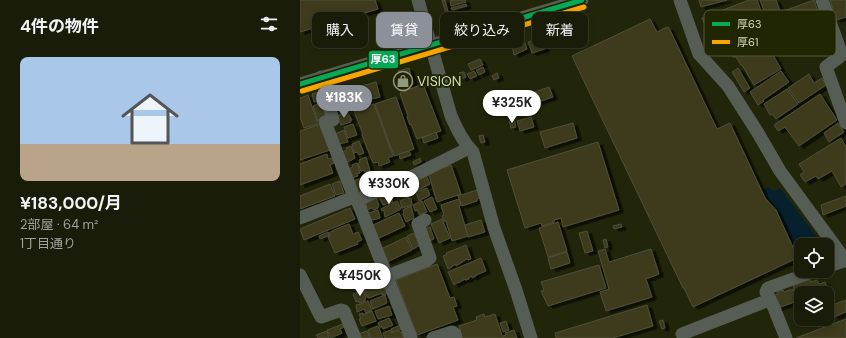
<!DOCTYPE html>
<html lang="ja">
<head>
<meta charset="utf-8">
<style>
	body { margin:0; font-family:"DM Sans","Noto Sans JP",sans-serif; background:#222512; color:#f1f3f6; height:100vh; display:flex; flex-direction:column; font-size:15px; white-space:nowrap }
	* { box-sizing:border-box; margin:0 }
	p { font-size:13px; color:#9fa19c }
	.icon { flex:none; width:22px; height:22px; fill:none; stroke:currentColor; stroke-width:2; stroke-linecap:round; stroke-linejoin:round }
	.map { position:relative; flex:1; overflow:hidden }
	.panel { display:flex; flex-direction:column; background:#191c08; width:300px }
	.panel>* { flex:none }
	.top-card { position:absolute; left:12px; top:12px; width:380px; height:36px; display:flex; gap:8px }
	.controls { position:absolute; left:494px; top:238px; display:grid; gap:8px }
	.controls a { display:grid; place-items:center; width:40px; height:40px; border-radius:8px; background:#191c08; box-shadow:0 2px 6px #0003,0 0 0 1px #373a29; font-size:20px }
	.price { position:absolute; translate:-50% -34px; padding:0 9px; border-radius:14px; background:#fff; color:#222; font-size:13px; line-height:26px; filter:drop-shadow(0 1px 2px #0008) }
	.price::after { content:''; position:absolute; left:50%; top:24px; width:12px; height:9px; margin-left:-6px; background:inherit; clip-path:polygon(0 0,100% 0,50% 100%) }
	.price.current { background:#8c9099; color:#fff }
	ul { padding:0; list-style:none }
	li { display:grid; align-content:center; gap:8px; height:212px; padding:0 20px }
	li span { display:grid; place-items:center; height:124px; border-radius:8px; color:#555 }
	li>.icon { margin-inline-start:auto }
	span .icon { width:72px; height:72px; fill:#fffc; stroke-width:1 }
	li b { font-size:17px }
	h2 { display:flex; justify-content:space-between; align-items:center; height:48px; padding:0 20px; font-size:17px }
	.tag { padding:0 14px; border-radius:8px; background:#191c08; box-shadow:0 2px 6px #0003,0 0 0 1px #373a29; font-size:14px; line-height:36px }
	.tag.current { background:#8c9099; color:#fff }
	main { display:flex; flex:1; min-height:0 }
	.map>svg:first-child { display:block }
</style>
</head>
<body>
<main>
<section class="panel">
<h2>4件の物件<svg class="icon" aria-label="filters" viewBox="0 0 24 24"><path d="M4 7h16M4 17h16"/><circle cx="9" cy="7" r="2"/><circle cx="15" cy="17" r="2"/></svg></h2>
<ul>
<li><span style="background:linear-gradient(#a9c7e8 70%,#b9a48a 0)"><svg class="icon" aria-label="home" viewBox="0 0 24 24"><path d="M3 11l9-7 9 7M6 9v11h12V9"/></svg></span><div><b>¥183,000/月</b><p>2部屋 · 64 m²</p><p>1丁目通り</p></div></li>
</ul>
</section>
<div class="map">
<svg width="546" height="338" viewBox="0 0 546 338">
	<defs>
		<filter id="shadow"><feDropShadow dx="4.5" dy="2.5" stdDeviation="0" flood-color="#0009"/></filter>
	</defs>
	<rect width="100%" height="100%" fill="#21260b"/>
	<polygon fill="#06202d" points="468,187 474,191 480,188 520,241 524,241 527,245 501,245 501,260 495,252 476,210 462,191"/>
	<g fill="#3c3b1f" stroke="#4f4f39" filter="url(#shadow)">
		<polygon points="0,0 75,0 78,9 0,32"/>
		<polygon points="142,0 145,0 148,12 146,13"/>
		<polygon points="154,0 165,0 166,2 151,6 150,1"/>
		<polygon points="399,0 427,0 401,7"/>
		<polygon points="449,0 457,0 461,11 459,12 460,15 448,21 450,27 420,42 416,34 410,37 402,18"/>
		<polygon points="460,0 476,0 480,11 466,16"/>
		<polygon points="514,0 522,23 510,28 513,34 495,41 496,42 486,46 486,45 482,46 483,47 473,51 465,29 460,31 456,21"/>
		<polygon points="530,0 546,0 546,17 536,20"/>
		<polygon points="166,4 167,6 152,10 151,8"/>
		<polygon points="350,19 357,32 367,27 369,28 417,129 430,123 465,198 476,210 495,252 493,260 393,307 384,288 383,288 272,56"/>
		<polygon points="456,25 481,69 454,85 442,65 441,65 436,57 433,57 425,42"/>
		<polygon points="241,37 245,49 232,53 228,42"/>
		<polygon points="225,43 227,49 214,55 212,45"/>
		<polygon points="180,59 183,65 171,70 168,64"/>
		<polygon points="183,67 185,72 179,75 176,70"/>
		<polygon points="109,68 113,84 103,87 98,71"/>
		<polygon points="438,68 450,88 444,92 432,72"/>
		<polygon points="174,71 177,76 170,79 167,74"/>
		<polygon points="481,71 489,82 463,100 464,101 458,105 450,92"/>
		<polygon points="164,72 166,77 161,79 159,73"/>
		<polygon points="197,73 199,78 194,80 192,76"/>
		<polygon points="509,74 514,83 522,78 526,85 499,103 488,88"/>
		<polygon points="76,82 80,97 55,103 52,93 55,92 54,88"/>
		<polygon points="123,84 141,131 117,139 111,124 110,125 107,117 108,116 100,93"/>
		<polygon points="249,87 253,97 238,102 235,92"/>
		<polygon points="487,89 498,104 476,119 472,114 470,115 464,104"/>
		<polygon points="22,91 23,99 14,102 12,94"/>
		<polygon points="520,94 537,120 499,146 485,127 478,131 474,125"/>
		<polygon points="8,95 18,124 4,128 0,117 0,98"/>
		<polygon points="96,97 114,149 94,156 75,104"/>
		<polygon points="23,102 28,116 18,121 13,106"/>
		<polygon points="74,104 93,156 88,158 90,162 79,166 78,162 73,163 62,135 63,134 54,111"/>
		<polygon points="47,112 52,120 50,120 51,122 41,125 37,116"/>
		<polygon points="231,117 234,127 220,131 217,121"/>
		<polygon points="214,120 216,127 211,128 209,121"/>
		<polygon points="273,123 277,138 245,148 240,132"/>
		<polygon points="538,123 544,132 529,142 524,133"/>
		<polygon points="21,124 30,150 0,160 0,131"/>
		<polygon points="53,124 57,135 48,138 44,127"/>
		<polygon points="44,130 48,142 38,144 35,134"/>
		<polygon points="136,132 138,138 124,143 122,138"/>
		<polygon points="183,135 185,142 181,143 179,136"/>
		<polygon points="541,138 546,147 546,184 541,187 532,171 518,179 516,176 505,182 500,175 504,172 499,164"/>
		<polygon points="59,141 64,153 59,155 57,152 54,153 52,144"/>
		<polygon points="298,142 319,210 263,227 261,218 254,220 254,222 242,226 241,223 225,228 207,170"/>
		<polygon points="51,146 55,158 48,162 46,161 42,152 47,150 46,148"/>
		<polygon points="109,151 111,155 100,159 99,154"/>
		<polygon points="27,154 28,159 32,158 34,163 30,165 33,173 0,185 0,164"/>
		<polygon points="66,157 70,171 65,172 64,170 61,171 58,164 60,162 59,160"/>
		<polygon points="120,158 121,162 114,165 113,162"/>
		<polygon points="57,163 60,173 57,174 58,176 52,178 48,169 53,167 52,165"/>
		<polygon points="151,165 161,194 137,202 129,175 133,171"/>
		<polygon points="72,175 76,184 71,186 72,188 68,190 64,181 67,180 67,177"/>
		<polygon points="126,175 130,184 118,190 114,181"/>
		<polygon points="62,178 65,190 61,191 61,193 57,193 53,181"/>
		<polygon points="40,181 44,193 36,195 32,184"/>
		<polygon points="109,182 113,190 101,195 98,189"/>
		<polygon points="30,184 35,196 0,209 0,196"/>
		<polygon points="127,188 130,195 119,201 116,192"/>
		<polygon points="177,190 180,198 177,199 177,201 162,206 158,196"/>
		<polygon points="89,193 93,203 97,201 101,209 85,217 84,210 82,211 81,209 89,205 88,203 83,205 79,197"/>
		<polygon points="546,196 546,206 523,215 521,205"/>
		<polygon points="108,197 109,199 111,198 112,205 102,208 100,201"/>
		<polygon points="132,197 137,209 130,212 124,201"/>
		<polygon points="76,198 79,205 78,206 78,208 74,210 71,208 67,210 66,202"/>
		<polygon points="159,199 161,205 159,206 168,236 152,241 146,221 144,221 142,216 144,215 141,205"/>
		<polygon points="122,201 127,212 120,215 117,210 115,211 113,205"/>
		<polygon points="111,206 114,218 106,222 103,214 104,213 103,210"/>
		<polygon points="50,208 55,219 4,240 0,229"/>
		<polygon points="78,210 80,218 69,221 66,214"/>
		<polygon points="99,213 105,226 77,239 71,226"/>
		<polygon points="142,219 150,238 139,243 131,224"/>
		<polygon points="181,220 185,232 168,237 165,225"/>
		<polygon points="258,222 267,251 248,257 239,228"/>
		<polygon points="49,224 53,234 58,232 62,240 57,242 58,244 35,253 28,237 30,236 29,233 34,230"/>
		<polygon points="321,224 322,227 314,229 313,226"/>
		<polygon points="130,227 134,239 129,241 124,229"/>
		<polygon points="287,231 293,251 285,253 279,233"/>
		<polygon points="28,232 30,236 28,236 20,239 19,236"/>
		<polygon points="113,233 114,235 117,234 122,244 113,249 107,236"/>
		<polygon points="106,237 112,250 87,262 79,250"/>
		<polygon points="306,239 308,247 305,248 303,240"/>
		<polygon points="166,245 171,259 168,260 167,259 156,266 156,264 152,266 152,267 148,269 143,256 147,254 146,253"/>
		<polygon points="305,249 309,262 351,249 359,274 346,279 352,297 306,311 300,292 309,289 298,251"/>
		<polygon points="267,252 270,263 251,269 248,258"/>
		<polygon points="181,258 186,271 176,275 176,276 172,278 172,276 169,277 169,279 165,280 165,279 158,283 158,282 154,285 148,272"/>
		<polygon points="137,264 150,298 154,297 157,306 153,307 158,320 117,335 96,280"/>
		<polygon points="299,265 306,288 248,306 241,291 244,290 241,282"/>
		<polygon points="510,280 511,282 517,280 519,284 525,282 528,291 523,293 501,293 501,306 492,283"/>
		<polygon points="79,283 81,289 86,288 88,293 82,295 82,293 69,298 67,297 64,289"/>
		<polygon points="493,289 497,301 478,308 474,295 478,294 477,292 483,290 484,292"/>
		<polygon points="63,290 66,298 65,299 65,301 59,303 59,301 56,302 53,294"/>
		<polygon points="85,295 87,303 73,309 70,301"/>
		<polygon points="546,300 546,312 534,317 531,311 534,310 532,305"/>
		<polygon points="68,301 72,310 66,313 64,309 57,312 56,305 58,304 58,305"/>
		<polygon points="347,305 353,326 313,338 256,338 255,333"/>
		<polygon points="89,306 92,315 78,319 75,311"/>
		<polygon points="72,311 76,321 62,326 59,319 61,319 59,314 63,313 63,315"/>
		<polygon points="184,314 185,317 195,314 203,338 162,338 159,326 177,320 176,317"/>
		<polygon points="89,318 93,325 83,329 82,327 80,327 78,323"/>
		<polygon points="546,319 546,338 496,338"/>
		<polygon points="363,320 365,328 362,329 359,321"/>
		<polygon points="206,321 209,330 203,332 200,323"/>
		<polygon points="43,324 44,327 40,329 42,333 31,338 27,330"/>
		<polygon points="101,325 102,329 93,332 91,329"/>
		<polygon points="78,326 83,338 71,338 68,330"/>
		<polygon points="91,330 92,333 98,330 100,332 101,332 104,338 85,338 83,333"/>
		<polygon points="214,330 217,338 204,338 203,336 206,335 205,333"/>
		<polygon points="27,331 29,338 18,338 16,335"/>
		<polygon points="67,331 70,338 59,338 58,334"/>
	</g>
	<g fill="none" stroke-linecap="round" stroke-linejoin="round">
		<g stroke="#555d54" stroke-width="13">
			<path d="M118,0L151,116C157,129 163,142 173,152L194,228L216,290L231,338"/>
			<polyline points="380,0 399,54 428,86 458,133 480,171 546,261"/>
			<polyline points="522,0 542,55 526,67 546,123"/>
			<polyline points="21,77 33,120 25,122 54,197 57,200 111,338"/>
			<polyline points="0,84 282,0"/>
			<polyline points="57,200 109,178 169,148"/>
			<polyline points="0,218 54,197"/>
			<polyline points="527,267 546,260"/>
			<polyline points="0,275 21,317 41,310 44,311 55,338"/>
			<polyline points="87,276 126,261 130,258 118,224 125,220"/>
			<polyline points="382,334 469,300"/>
			<polyline points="133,338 152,332 155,334 156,338"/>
			<polyline points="486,338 472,303 466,292 468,288 515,271"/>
		</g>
		<defs>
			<polyline id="bus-1" points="0,84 282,0"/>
			<polyline id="bus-2" points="2,91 284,7"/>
		</defs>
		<use href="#bus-1" stroke="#202602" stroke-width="8"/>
		<use href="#bus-2" stroke="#202602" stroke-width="8"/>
		<use href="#bus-1" stroke="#06aa56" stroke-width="5"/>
		<use href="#bus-2" stroke="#f7a600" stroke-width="5"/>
	</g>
	<defs>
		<symbol id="shop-ring" viewBox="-11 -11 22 22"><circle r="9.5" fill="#202602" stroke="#93987f" stroke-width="1.5"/><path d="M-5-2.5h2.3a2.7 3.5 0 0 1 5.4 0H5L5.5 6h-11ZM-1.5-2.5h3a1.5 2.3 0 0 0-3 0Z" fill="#93987f"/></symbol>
	</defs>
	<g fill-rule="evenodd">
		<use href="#shop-ring" x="92" y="70" width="22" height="22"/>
	</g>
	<g text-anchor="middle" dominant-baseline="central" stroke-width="4" stroke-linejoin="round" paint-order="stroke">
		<g font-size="14" fill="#d0d6bd" stroke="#202602" text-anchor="start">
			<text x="117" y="81">VISION</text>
		</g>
	</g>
	<rect x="404" y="10" width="132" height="46" rx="6" fill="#202602" stroke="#555b3a" stroke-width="1"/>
	<rect x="412" y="22" width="18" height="4" fill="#06aa56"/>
	<rect x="412" y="40" width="18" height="4" fill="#f7a600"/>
	<g font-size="11" fill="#d0d6bd">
		<text x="437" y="28">厚63</text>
		<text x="437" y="46">厚61</text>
	</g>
	<rect stroke="#202602" stroke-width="1.5" x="68" y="50" width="31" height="19" rx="4" fill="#06aa56"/>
	<g font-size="11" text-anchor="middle" font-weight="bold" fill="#fff">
		<text x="83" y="63">厚63</text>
	</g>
</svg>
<div class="controls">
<a><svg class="icon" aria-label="locate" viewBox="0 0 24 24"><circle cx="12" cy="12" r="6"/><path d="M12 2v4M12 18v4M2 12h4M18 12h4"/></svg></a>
<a><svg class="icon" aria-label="layers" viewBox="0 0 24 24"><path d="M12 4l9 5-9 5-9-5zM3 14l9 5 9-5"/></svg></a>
</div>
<b class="price current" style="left:44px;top:119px">¥183K</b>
<b class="price" style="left:212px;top:124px">¥325K</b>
<b class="price" style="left:89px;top:205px">¥330K</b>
<b class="price" style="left:60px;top:297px">¥450K</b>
<div class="top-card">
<a class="tag">購入</a>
<a class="tag current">賃貸</a>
<a class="tag">絞り込み</a>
<a class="tag">新着</a>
</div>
</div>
</main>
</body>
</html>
